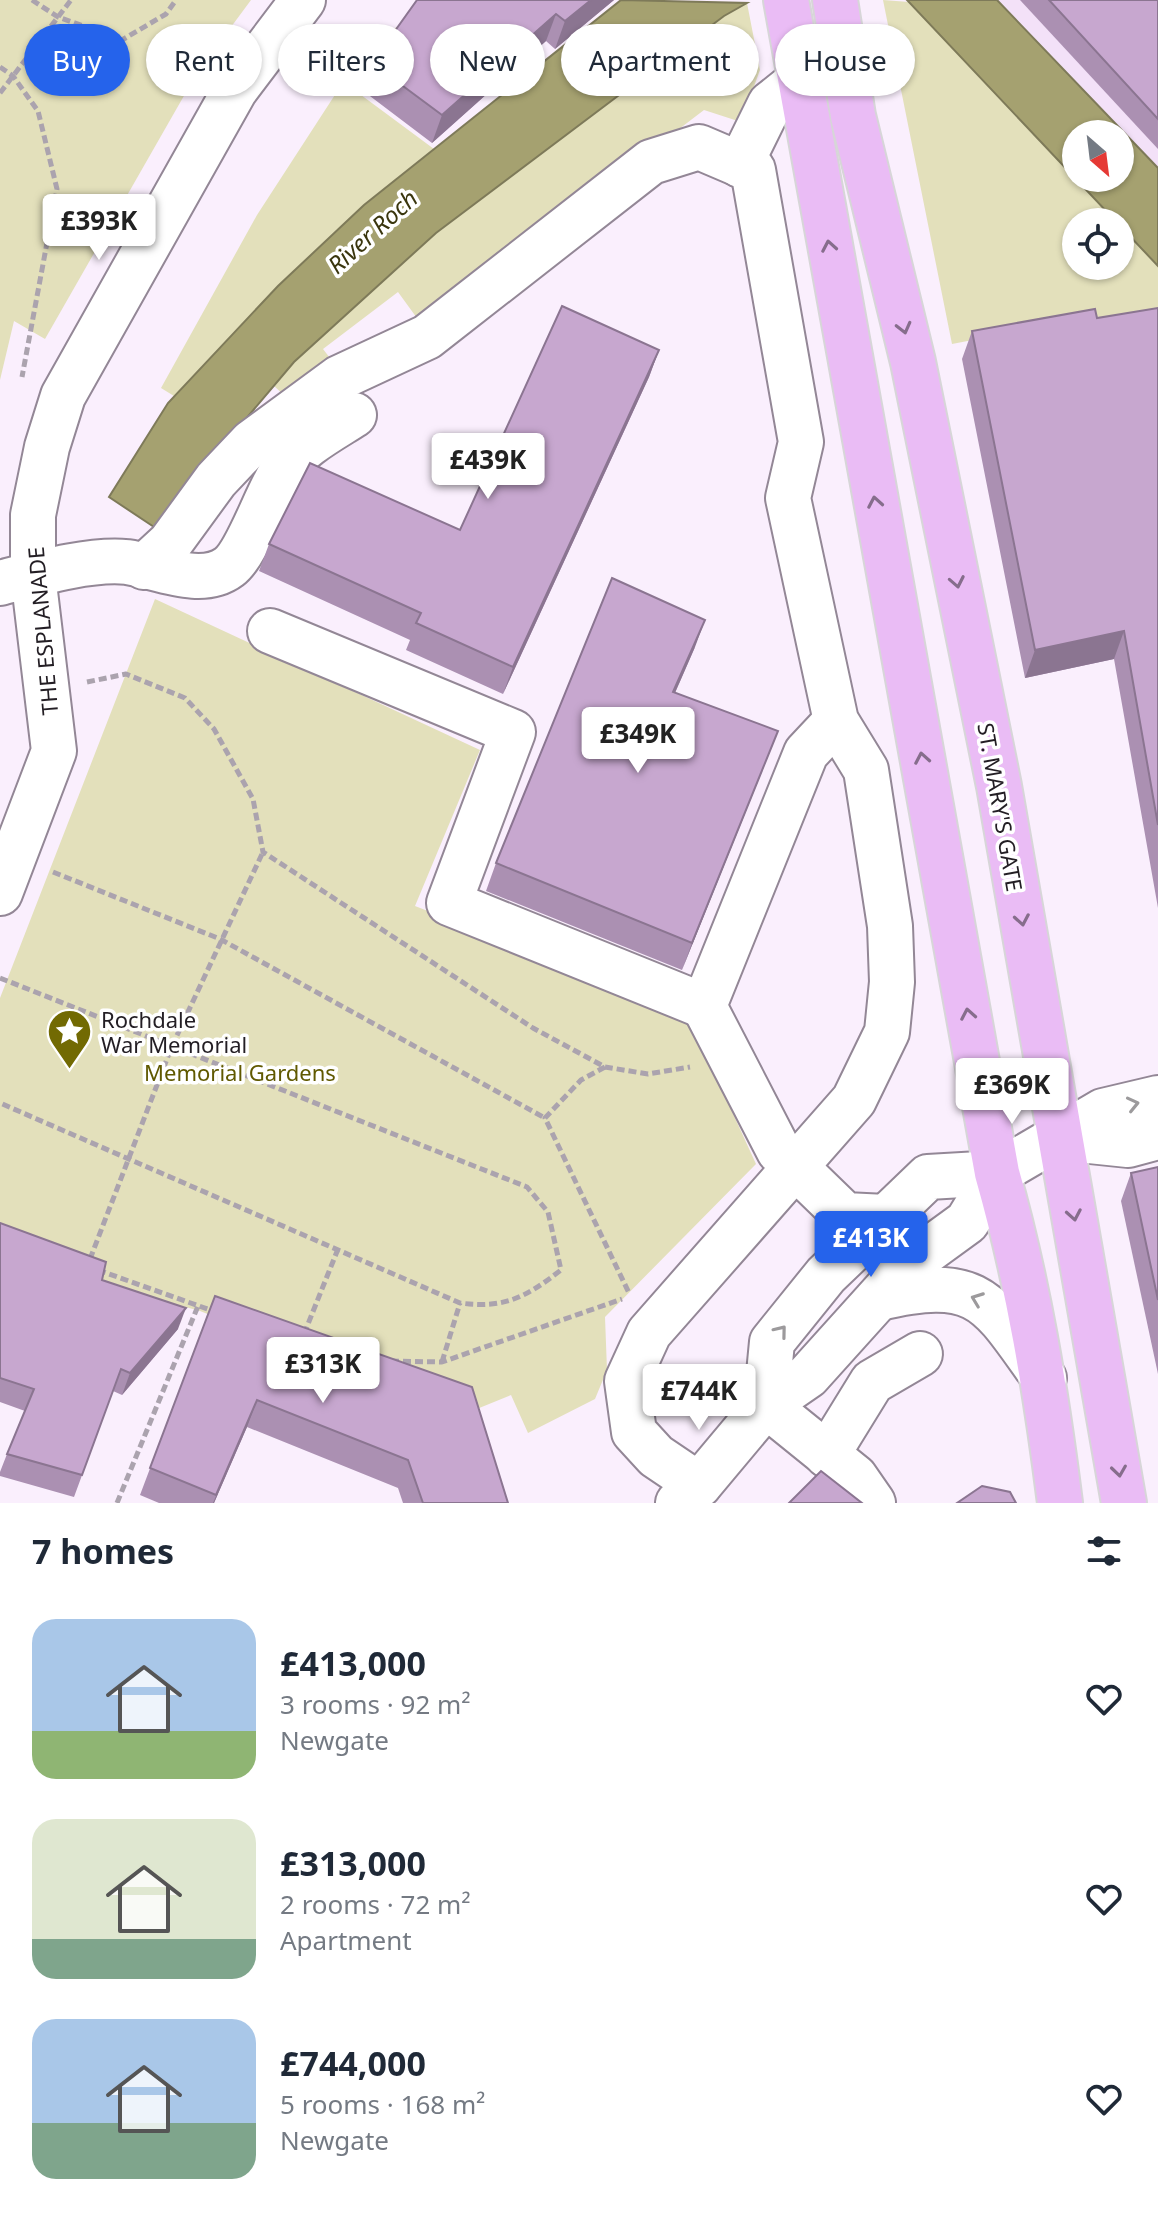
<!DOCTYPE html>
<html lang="en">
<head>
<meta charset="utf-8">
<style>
	body { margin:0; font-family:"Noto Sans",sans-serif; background:#f6f6f7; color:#1f2937; height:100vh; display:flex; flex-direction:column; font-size:30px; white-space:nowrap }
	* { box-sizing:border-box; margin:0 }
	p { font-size:26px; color:#747a83 }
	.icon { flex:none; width:44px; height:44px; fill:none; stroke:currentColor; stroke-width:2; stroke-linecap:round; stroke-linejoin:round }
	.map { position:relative; height:1503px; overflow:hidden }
	.drawer { display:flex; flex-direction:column; background:#fff; flex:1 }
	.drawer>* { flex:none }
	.hud { position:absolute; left:24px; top:24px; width:1110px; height:72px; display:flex; gap:16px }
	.needle { width:52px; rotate:152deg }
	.buttons { position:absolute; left:1062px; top:120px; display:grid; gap:16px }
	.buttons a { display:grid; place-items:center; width:72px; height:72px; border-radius:50%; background:#fff; box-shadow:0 2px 6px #0004; font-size:40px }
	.price { position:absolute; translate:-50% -68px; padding:0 18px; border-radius:8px; background:#fff; color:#222; font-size:26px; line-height:52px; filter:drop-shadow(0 2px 4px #0008) }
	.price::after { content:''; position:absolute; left:50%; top:48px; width:24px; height:18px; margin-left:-12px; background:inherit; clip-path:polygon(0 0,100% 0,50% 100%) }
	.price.on { background:#2563eb; color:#fff }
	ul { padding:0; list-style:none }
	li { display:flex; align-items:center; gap:24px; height:200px; padding:0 32px }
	li span { display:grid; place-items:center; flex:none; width:224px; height:160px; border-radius:24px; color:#555 }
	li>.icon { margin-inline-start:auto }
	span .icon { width:96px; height:96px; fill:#fffc; stroke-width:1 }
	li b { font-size:34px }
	h2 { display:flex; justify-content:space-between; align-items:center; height:96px; padding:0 32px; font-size:34px }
	.pill { padding:0 28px; border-radius:36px; background:#fff; box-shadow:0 2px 6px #0004; font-size:28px; line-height:72px }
	.pill.on { background:#2563eb; color:#fff }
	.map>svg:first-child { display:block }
</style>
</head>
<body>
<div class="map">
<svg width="1158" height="1503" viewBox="0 0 1158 1503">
	<rect width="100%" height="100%" fill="#faeffd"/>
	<polygon fill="#f3e1f8" points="997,0 1158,0 1158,168"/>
	<g fill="#e3e0bb">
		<polygon points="0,0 251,0 197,73 45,339 14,321 0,380"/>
		<polygon points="883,0 909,2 1117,222 1076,222 1076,266 1120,266 1120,225 1158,265 1158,317 1101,329 1098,316 952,344"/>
		<polygon points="747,3 760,70 741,122 704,110 422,325 398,292 323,349 333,362 285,396 274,386 294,362 436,233 724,15"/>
		<path d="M398,26L401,27L357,92L434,149C339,224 257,308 174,396L161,388L257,215L377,30L389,32Z"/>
		<polygon points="155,599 480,750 415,906 675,1007 692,1024 756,1164 605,1317 607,1370 595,1399 528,1433 511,1395 462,1415 200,1311 98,1283 0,1248 0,998"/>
	</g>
	<g fill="#a5a170" stroke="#7e7a59" stroke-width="2" fill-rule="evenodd">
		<polygon points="621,0 747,3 724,16 436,233 294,362 228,440 160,531 109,497 168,403 278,286 364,205"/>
		<path d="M907,0H997L1158,168V266ZM1076,134H1120V178H1076Z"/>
	</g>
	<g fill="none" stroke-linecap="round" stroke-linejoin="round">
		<defs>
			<g id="minor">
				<polyline points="740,165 770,104 800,80"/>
				<polyline points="144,567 170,543 216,480 252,442 339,378 427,337 651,162 699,147 753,170 801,442 788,498 836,721 866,770 890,926 892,982 887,1032 854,1100 649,1333 627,1381 634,1432 656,1456 699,1485"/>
				<path d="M0,583C35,574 91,558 127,562C156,566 201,588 229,567C248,553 266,494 282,471C300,446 329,431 354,415"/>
				<polyline points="270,631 513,732 449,903 704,1006"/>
				<polyline points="836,721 806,753 704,1006 779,1151 845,1215 886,1217"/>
				<polyline points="0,893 54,751 33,575 33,515 47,447 63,396 235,90 303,0"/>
				<polyline points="1061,1138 1128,1145 1158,1137"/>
				<path d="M879,1298C981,1274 989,1302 1044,1378"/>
				<polyline points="766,1405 772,1342 826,1275 928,1177 997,1173"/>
				<polyline points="766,1405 855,1477 873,1503"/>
				<polyline points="827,1455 872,1382 920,1354"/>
				<polyline points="678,1503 699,1485 766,1405 808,1376 908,1265 967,1222 997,1173 1103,1111 1158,1098"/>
			</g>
			<g id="highway">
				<path d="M786,0L997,1173C1028,1282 1046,1391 1060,1503"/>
				<polyline points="835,0 853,116 913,362 999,786 1124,1503"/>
			</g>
		</defs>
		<use href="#minor" stroke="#938796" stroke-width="48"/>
		<use href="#highway" stroke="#d7d6d8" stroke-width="48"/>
		<g stroke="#aba3ae" stroke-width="5" stroke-dasharray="8 4" stroke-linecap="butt">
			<polyline points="32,0 58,17 122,40 166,14 176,0"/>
			<polyline points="0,67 13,76 38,111 57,189 22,377"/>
			<polyline points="0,93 71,0"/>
			<polyline points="87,682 126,674 185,698 214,729 253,799 263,852 533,1028 605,1067 648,1074 690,1067"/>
			<polyline points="53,872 220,939 545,1118"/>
			<path d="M0,978L527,1187L548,1212L561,1270C526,1297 505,1309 460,1303L0,1103"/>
			<polyline points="605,1067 581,1080 545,1118 629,1293"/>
			<polyline points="90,1259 172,1046 263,852"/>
			<polyline points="98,1270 213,1311"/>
			<polyline points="304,1334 338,1249"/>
			<polyline points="391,1361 442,1362 622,1299"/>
			<polyline points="442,1362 460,1303"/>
			<polyline points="117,1503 198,1306"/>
		</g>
		<use href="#minor" stroke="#fff" stroke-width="44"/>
		<use href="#highway" stroke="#eabcf5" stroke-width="44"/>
	</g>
	<g fill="#ab90b2">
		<polygon points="417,0 614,0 555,49 546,41 432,143 362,90 372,63"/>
		<polygon points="1020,0 1158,0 1158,149"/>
		<polygon points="1158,308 1158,908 1114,659 1025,678 962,359 972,331 1097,318"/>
		<polygon points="659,350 649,377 503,694 406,650 410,640 259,571 269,544 460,530"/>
		<polygon points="695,647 675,693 778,731 682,970 486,891 496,863"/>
		<polygon points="1158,1167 1158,1374 1121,1201 1131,1173"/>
		<polygon points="0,1223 102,1280 178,1329 122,1395 113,1391 74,1497 0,1476 0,1472 7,1454 25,1411 0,1402"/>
		<polygon points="215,1296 508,1503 403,1503 398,1488 247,1427 214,1503 159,1503 140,1495"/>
	</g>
	<g fill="#8b7591">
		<polygon points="591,0 614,0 555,49 565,21"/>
		<polygon points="556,14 546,41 432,143 442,115"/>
		<polygon points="659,350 649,377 503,694 513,667"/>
		<polygon points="705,620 695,647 663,720 673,692"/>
		<polygon points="1124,631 1114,659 1025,678 1035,650"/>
		<polygon points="778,731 767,759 682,970 692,943"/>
		<polygon points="186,1308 178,1329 122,1395 130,1373"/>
		<polygon points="257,1400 247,1427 214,1503 213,1503"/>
	</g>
	<g fill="#c7a7cf" stroke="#8b7591" stroke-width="2">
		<polygon points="417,0 591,0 565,21 556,14 442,115 372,63"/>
		<polygon points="1049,0 1158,0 1158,119"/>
		<polygon points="562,306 659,350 513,667 416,623 421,613 269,544 310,463 460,530"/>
		<polygon points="1158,308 1158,825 1124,631 1035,650 972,331 1095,309 1097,318"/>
		<polygon points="612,578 705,620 673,692 778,731 692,943 496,863"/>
		<polygon points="1158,1167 1158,1300 1131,1173"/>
		<polygon points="0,1223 106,1262 102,1280 186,1308 130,1373 121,1369 82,1475 7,1454 34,1389 0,1378"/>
		<polygon points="215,1296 472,1387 508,1503 423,1503 408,1460 257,1400 216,1495 150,1468"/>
		<polygon points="821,1471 862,1503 789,1503"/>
		<polygon points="982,1486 1010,1492 1016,1503 957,1503"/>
	</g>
	<defs><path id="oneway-chevron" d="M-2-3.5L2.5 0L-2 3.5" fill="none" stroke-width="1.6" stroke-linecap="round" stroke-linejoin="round" transform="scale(2)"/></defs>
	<g stroke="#866d8c">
		<use href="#oneway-chevron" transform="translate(829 246) rotate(-100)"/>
		<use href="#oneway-chevron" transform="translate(904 328) rotate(76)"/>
		<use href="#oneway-chevron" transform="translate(875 502) rotate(-100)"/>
		<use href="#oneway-chevron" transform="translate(957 582) rotate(79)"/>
		<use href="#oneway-chevron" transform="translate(922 758) rotate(-100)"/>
		<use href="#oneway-chevron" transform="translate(1022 920) rotate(80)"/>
		<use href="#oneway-chevron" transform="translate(968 1014) rotate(-100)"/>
		<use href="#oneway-chevron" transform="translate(1074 1215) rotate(80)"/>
		<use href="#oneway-chevron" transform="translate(1119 1471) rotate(82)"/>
	</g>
	<g stroke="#9c9a9c">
		<use href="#oneway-chevron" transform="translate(1133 1104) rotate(-13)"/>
		<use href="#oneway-chevron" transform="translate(977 1299) rotate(-159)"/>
		<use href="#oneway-chevron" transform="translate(781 1331) rotate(-51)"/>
	</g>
	<defs>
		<symbol id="sight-pin" viewBox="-11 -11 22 30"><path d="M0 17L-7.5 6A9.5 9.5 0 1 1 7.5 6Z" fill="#726a03" stroke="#fff"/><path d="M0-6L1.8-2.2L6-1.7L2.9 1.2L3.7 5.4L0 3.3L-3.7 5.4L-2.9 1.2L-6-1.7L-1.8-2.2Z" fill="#fff"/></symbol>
	</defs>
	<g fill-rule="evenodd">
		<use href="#sight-pin" x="44" y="1006" width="51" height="69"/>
	</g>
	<g text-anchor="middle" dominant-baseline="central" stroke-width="7" stroke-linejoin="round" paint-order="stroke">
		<g font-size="22" fill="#231e24" stroke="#fff">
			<text transform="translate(42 631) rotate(-95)">THE ESPLANADE</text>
			<text transform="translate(1001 807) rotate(80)">ST. MARY'S GATE</text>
		</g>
		<g font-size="22" fill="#231e24" stroke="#fff" text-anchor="start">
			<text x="101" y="1019">Rochdale<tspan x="101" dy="25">War Memorial</tspan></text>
		</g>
		<g font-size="22" fill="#605900" stroke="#fff">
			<text x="240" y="1072">Memorial Gardens</text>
		</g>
		<g font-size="24" font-style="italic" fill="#3a360e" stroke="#fff">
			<text transform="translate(372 231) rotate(-42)">River Roch</text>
		</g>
	</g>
</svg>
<div class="buttons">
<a><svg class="needle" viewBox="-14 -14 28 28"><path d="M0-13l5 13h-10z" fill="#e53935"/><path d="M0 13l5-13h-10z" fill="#747a83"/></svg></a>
<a><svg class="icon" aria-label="locate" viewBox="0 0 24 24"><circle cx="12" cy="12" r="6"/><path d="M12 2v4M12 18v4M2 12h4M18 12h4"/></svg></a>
</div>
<b class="price" style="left:99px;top:262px">£393K</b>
<b class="price" style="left:488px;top:501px">£439K</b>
<b class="price" style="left:638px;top:775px">£349K</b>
<b class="price" style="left:1012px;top:1126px">£369K</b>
<b class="price on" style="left:871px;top:1279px">£413K</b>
<b class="price" style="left:323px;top:1405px">£313K</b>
<b class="price" style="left:699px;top:1432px">£744K</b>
<div class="hud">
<a class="pill on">Buy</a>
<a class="pill">Rent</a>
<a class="pill">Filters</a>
<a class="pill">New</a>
<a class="pill">Apartment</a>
<a class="pill">House</a>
</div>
</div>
<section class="drawer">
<h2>7 homes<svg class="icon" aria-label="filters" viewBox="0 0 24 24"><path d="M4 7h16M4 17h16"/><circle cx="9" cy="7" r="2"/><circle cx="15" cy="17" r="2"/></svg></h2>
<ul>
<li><span style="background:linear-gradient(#a9c7e8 70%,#8fb573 0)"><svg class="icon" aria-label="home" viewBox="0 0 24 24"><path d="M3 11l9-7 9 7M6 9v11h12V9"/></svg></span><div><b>£413,000</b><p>3 rooms · 92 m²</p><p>Newgate</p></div><svg class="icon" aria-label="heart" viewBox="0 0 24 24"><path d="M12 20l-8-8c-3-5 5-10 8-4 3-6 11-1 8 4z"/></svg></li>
<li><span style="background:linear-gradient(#dfe7d0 75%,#7fa58c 0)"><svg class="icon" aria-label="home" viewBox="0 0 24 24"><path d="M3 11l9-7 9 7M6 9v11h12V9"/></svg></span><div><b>£313,000</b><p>2 rooms · 72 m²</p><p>Apartment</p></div><svg class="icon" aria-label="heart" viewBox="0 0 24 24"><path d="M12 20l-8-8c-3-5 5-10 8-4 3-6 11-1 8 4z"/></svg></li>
<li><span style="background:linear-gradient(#a9c7e8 65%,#7fa58c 0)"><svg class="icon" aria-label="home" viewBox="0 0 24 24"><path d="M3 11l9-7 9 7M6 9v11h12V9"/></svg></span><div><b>£744,000</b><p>5 rooms · 168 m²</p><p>Newgate</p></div><svg class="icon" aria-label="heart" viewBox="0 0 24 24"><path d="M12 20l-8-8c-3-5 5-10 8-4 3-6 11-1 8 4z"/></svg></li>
</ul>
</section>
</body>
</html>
